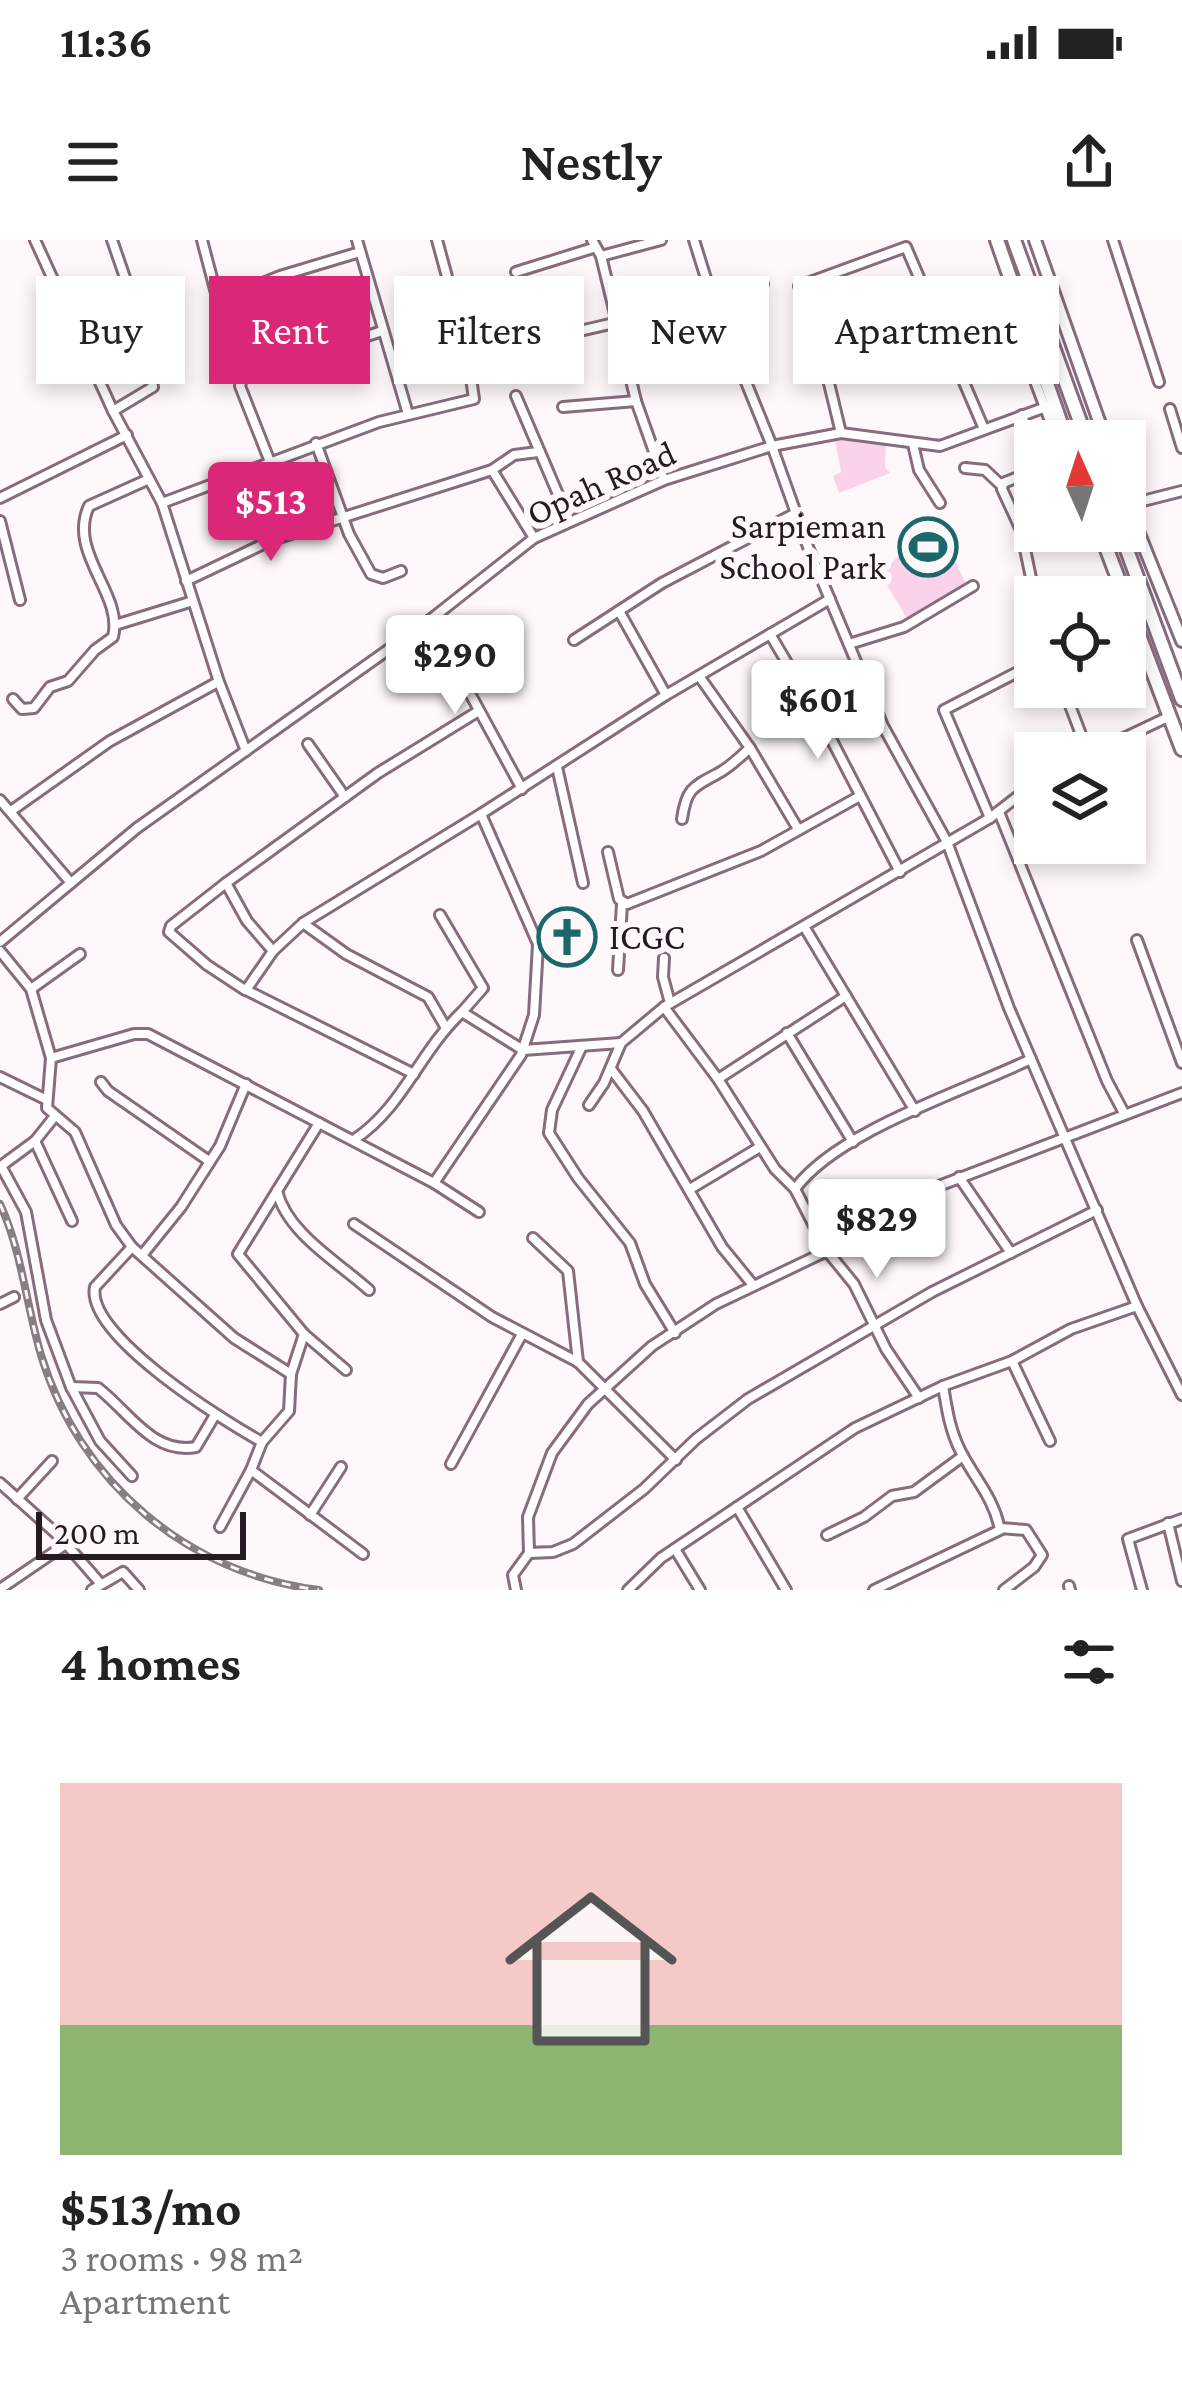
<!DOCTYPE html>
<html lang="en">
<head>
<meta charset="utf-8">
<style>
	body { margin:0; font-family:"Crimson Pro",serif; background:#f2f2f2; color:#222; height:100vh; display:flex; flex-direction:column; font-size:45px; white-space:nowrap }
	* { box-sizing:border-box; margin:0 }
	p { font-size:39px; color:#767676 }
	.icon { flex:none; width:66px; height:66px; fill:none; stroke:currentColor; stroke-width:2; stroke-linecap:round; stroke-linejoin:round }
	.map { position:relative; height:1350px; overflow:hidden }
	.details { display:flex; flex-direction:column; background:#fff; flex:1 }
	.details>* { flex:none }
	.top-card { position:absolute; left:36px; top:36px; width:1110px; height:108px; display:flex; gap:24px }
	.needle { width:78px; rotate:357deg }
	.controls { position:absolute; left:1014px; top:180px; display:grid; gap:24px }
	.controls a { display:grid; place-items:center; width:132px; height:132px; border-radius:0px; background:#fff; box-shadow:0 6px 18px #0003; font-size:60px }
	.scale { position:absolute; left:36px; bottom:30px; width:210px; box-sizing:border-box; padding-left:12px; border:6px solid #251a21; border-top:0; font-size:33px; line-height:42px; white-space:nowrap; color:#251a21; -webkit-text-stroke:9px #fef8fb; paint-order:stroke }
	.price { position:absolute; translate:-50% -102px; padding:0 27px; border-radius:12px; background:#fff; color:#222; font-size:39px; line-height:78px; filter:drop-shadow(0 3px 6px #0008) }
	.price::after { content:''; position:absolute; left:50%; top:72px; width:36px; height:27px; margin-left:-18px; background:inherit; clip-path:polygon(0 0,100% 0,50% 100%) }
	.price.current { background:#db2777; color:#fff }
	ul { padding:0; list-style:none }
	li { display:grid; align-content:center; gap:24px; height:636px; padding:0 60px }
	li span { display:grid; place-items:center; height:372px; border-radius:0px; color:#555 }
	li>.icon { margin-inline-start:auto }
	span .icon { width:216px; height:216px; fill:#fffc; stroke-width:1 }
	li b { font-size:51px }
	h2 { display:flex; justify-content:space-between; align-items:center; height:144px; padding:0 60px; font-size:51px }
	.pill { padding:0 42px; border-radius:0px; background:#fff; box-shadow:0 6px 18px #0003; font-size:42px; line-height:108px }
	.pill.current { background:#db2777; color:#fff }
	.status { display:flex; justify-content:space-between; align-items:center; height:84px; padding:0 60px; background:#fff; direction:ltr }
	.status svg { height:33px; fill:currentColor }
	header { display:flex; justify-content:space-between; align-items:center; height:156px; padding:0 60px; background:#fff; font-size:54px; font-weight:600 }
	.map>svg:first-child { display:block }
</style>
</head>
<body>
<div class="status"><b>11:36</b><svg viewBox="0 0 49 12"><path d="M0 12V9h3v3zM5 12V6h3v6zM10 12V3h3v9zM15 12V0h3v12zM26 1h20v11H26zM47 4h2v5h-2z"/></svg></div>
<header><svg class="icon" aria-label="menu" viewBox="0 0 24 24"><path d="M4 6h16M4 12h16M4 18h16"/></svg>Nestly<svg class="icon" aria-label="share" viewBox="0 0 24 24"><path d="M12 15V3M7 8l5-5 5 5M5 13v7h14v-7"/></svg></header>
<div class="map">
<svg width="1182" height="1350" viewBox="0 0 1182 1350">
	<rect width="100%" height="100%" fill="#fef8fb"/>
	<g fill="#fad2ea">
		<polygon points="834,195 886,205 885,227 890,233 839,253 833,236 841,232"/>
		<polygon points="937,282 965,342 909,382 880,333"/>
	</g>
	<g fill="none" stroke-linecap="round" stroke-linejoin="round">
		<defs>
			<g id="minor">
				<polyline points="35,0 113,171 162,263 219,442 246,511"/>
				<polyline points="112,0 141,84 153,147 113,171"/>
				<polyline points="202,0 218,61"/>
				<polyline points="357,0 408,174"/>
				<polyline points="592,0 601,16 636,161 664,240"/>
				<polyline points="694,0 713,61 772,206 808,307 883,486 947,602 1009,768 1137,1066 1182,1155"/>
				<polyline points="1113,0 1159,142"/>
				<polyline points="601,16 661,0"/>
				<polyline points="516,32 593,8"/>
				<polyline points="998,43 1050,181 1063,192"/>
				<polyline points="881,44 904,108"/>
				<path d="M469,119C566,91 666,75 763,44"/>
				<polyline points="249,135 245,121 230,103 218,61 280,36 360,12"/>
				<polyline points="827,135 799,46 906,7 984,189"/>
				<polyline points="516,156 569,280"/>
				<polyline points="563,167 636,161"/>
				<polyline points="1170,169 1182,208"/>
				<path d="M1022,175C1029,196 1038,214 1026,234L1003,243L1002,249L1021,290L1035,357"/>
				<polyline points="841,193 827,135 943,94"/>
				<polyline points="316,203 349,294 371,334 383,338 401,331"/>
				<polyline points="913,204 919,230 940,263"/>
				<polyline points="270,222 240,146 242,138 382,91"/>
				<polyline points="965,228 985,230 1002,246"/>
				<polyline points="492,230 534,298"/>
				<polyline points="0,258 127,195"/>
				<polyline points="162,263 379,182 474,159 467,110 437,0"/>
				<polyline points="1127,265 1182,251"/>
				<polyline points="0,281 20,360"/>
				<polyline points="186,341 272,300 492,230 514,215 538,212"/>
				<polyline points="619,371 666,455"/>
				<polyline points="430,380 522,549"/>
				<polyline points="115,385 193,361"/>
				<polyline points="770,394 826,489 900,632"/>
				<polyline points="574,400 662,343 794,274"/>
				<polyline points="849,404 904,387 973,346"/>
				<polyline points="699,436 750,508 798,589"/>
				<polyline points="1063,447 1088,513"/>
				<path d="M13,459L22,469L34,468L50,447L68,441L95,410L113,397C124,354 67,313 89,266L149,239"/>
				<polyline points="308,504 345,557"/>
				<polyline points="1092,513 1170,476"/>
				<polyline points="557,527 583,643"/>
				<polyline points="0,560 71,643"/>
				<polyline points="11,571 110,501 218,442"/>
				<polyline points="999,572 1107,841 1124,873"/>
				<polyline points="990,578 944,470 1035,423"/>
				<path d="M682,579C686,550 692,547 717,534C729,528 740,517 750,508"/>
				<polyline points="1112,604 1113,603"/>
				<polyline points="608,612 619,659 627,664 761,611 860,556"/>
				<polyline points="226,643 171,686 169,692 207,725 245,750"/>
				<polyline points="440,675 483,748 462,772"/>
				<polyline points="303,683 346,714 428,757 446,788"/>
				<polyline points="805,688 915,871"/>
				<polyline points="1137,700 1182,823"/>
				<polyline points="0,702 137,588 430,380 534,298 664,240 772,206 841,193 940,206 1054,164"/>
				<polyline points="0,711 31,749 51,818 134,794 148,794 434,943 521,815 534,775 538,704 481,574 666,455 830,359"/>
				<polyline points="273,711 247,681 226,643 378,533 477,472"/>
				<polyline points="664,718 663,737 670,763"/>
				<polyline points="618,730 622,664"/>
				<polyline points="31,749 80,714"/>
				<polyline points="664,767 718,839 775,929 795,949 827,1011 854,1044 886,1109 919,1158"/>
				<polyline points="787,793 853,902"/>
				<polyline points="582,806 552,870 549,893 578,938 630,1003 645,1044 675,1093"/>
				<polyline points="51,818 47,868 75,892 116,985 132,1007 234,1098 291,1134"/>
				<polyline points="611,829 643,871 722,1007 753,1045"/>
				<polyline points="414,834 246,750 273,711 303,683 481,574"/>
				<polyline points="0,837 45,859"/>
				<polyline points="718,839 846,756"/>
				<polyline points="101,842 108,851 209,921"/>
				<polyline points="589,865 604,843 621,803 664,767 990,578 1035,543"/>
				<polyline points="55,876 35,901 1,926 26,972 46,1080 71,1147 100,1201 132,1236"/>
				<polyline points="319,883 238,1014 304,1094 346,1130"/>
				<path d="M355,899C403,867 420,811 462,772L523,810L621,803"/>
				<polyline points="35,901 72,981"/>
				<polyline points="959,937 1011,1013"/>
				<polyline points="434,943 479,972"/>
				<polyline points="690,949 760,907"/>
				<path d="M795,949C837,891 965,851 1031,819"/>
				<path d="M277,951C287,993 338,1022 369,1050"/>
				<polyline points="1097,970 932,1052 748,1159 696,1199 644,1249 573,1304 553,1312 529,1313 528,1277 552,1213 588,1164 652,1106 716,1064 827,1011 936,947 1182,853"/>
				<polyline points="354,984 492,1077 578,1122 676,1220"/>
				<polyline points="533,998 568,1031 578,1122"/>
				<path d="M132,1007L95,1047C85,1095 224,1181 262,1202"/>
				<polyline points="143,1014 181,967 220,906 246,844"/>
				<polyline points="0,1064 14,1057"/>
				<polyline points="304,1094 291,1134 289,1171 262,1202 251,1230 363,1314"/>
				<polyline points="1012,1121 1050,1201"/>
				<path d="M71,1147L98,1148C129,1172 153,1215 196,1207L215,1175"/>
				<polyline points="451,1224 522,1094"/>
				<polyline points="0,1243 60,1297 100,1343"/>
				<polyline points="17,1259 52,1221"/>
				<polyline points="737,1267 786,1350"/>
				<polyline points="310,1275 341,1227"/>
				<polyline points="1168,1283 1182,1341"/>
				<polyline points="220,1287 251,1230"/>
				<polyline points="1000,1288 1026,1290 1042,1315 1034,1327 1004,1350"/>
				<polyline points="827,1295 864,1277 892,1256 914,1252 963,1216"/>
				<polyline points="675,1309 700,1350"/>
				<polyline points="1069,1346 1070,1350"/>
				<polyline points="0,1349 66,1304"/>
				<polyline points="92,1350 123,1332 139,1350"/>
				<polyline points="516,1350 513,1335 529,1313"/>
				<polyline points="628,1350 661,1318 855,1188 943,1146 1012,1121 1071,1089 1137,1066"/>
				<path d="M874,1350L1000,1290C994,1258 975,1239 961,1212C950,1191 947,1170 943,1146"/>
				<polyline points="1142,1350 1128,1299 1182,1279"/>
			</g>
			<g id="secondary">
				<polyline points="1035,0 1106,201"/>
				<polyline points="1125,259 1182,401"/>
			</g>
			<g id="trunk">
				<polyline points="997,0 1067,201"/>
				<polyline points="1014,0 1087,201"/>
				<polyline points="1100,291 1125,357"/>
				<polyline points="1120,291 1182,459"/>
				<polyline points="1125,358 1182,509"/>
			</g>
		</defs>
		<use href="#minor" stroke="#876c7d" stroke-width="14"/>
		<use href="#secondary" stroke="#876c7d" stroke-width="16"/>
		<use href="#trunk" stroke="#876c7d" stroke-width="18"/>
		<use href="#minor" stroke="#fff" stroke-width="8"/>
		<use href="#secondary" stroke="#fff" stroke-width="10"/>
		<use href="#trunk" stroke="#fff" stroke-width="12"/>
		<defs>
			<path id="rail" d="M0,964C22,1012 26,1064 41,1115C80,1243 187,1333 319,1350"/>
		</defs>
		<use href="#rail" stroke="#877e83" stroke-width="8"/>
		<use href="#rail" stroke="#fef8fb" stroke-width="3" stroke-dasharray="9" stroke-linecap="butt"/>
	</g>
	<defs>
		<symbol id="stadium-ring" viewBox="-11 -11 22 22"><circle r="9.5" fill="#fef8fb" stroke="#1b686b" stroke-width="1.5"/><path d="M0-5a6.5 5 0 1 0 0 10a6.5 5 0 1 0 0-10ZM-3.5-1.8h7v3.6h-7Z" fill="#1b686b"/></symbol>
		<symbol id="church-ring" viewBox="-11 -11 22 22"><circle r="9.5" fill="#fef8fb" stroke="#1b686b" stroke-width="1.5"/><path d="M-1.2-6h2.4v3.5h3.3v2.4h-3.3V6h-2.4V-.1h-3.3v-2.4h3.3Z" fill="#1b686b"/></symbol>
	</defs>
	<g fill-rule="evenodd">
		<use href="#stadium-ring" x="895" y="274" width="66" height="66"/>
		<use href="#church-ring" x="534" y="664" width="66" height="66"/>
	</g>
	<g text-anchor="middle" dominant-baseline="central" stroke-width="12" stroke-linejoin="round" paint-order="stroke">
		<g font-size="36" fill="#251a21" stroke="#fef8fb">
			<text transform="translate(601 243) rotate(-24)">Opah Road</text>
		</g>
		<g font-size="36" fill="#251a21" stroke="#fef8fb" text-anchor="end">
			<text x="886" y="286">Sarpieman<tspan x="886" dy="41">School Park</tspan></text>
			<text x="609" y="697" text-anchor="start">ICGC</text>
		</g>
	</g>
</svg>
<div class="controls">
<a><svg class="needle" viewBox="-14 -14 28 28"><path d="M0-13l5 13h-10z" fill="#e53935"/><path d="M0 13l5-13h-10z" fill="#767676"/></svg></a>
<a><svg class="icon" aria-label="locate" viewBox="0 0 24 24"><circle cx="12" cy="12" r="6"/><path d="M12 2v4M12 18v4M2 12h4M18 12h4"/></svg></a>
<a><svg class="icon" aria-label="layers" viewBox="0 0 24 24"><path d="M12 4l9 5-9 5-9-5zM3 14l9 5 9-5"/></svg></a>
</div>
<div class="scale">200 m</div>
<b class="price current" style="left:271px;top:324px">$513</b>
<b class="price" style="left:455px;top:477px">$290</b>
<b class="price" style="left:818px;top:522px">$601</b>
<b class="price" style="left:877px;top:1041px">$829</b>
<div class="top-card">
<a class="pill">Buy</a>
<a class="pill current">Rent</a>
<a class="pill">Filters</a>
<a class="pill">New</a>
<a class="pill">Apartment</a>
</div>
</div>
<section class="details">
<h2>4 homes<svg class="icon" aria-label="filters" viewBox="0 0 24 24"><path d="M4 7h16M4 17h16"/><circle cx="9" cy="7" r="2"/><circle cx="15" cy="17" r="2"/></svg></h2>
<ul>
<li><span style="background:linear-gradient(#f6c9c9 65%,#8fb573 0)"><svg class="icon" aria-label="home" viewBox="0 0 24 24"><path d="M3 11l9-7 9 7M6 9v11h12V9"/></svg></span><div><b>$513/mo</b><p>3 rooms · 98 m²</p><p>Apartment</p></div></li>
</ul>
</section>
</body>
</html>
